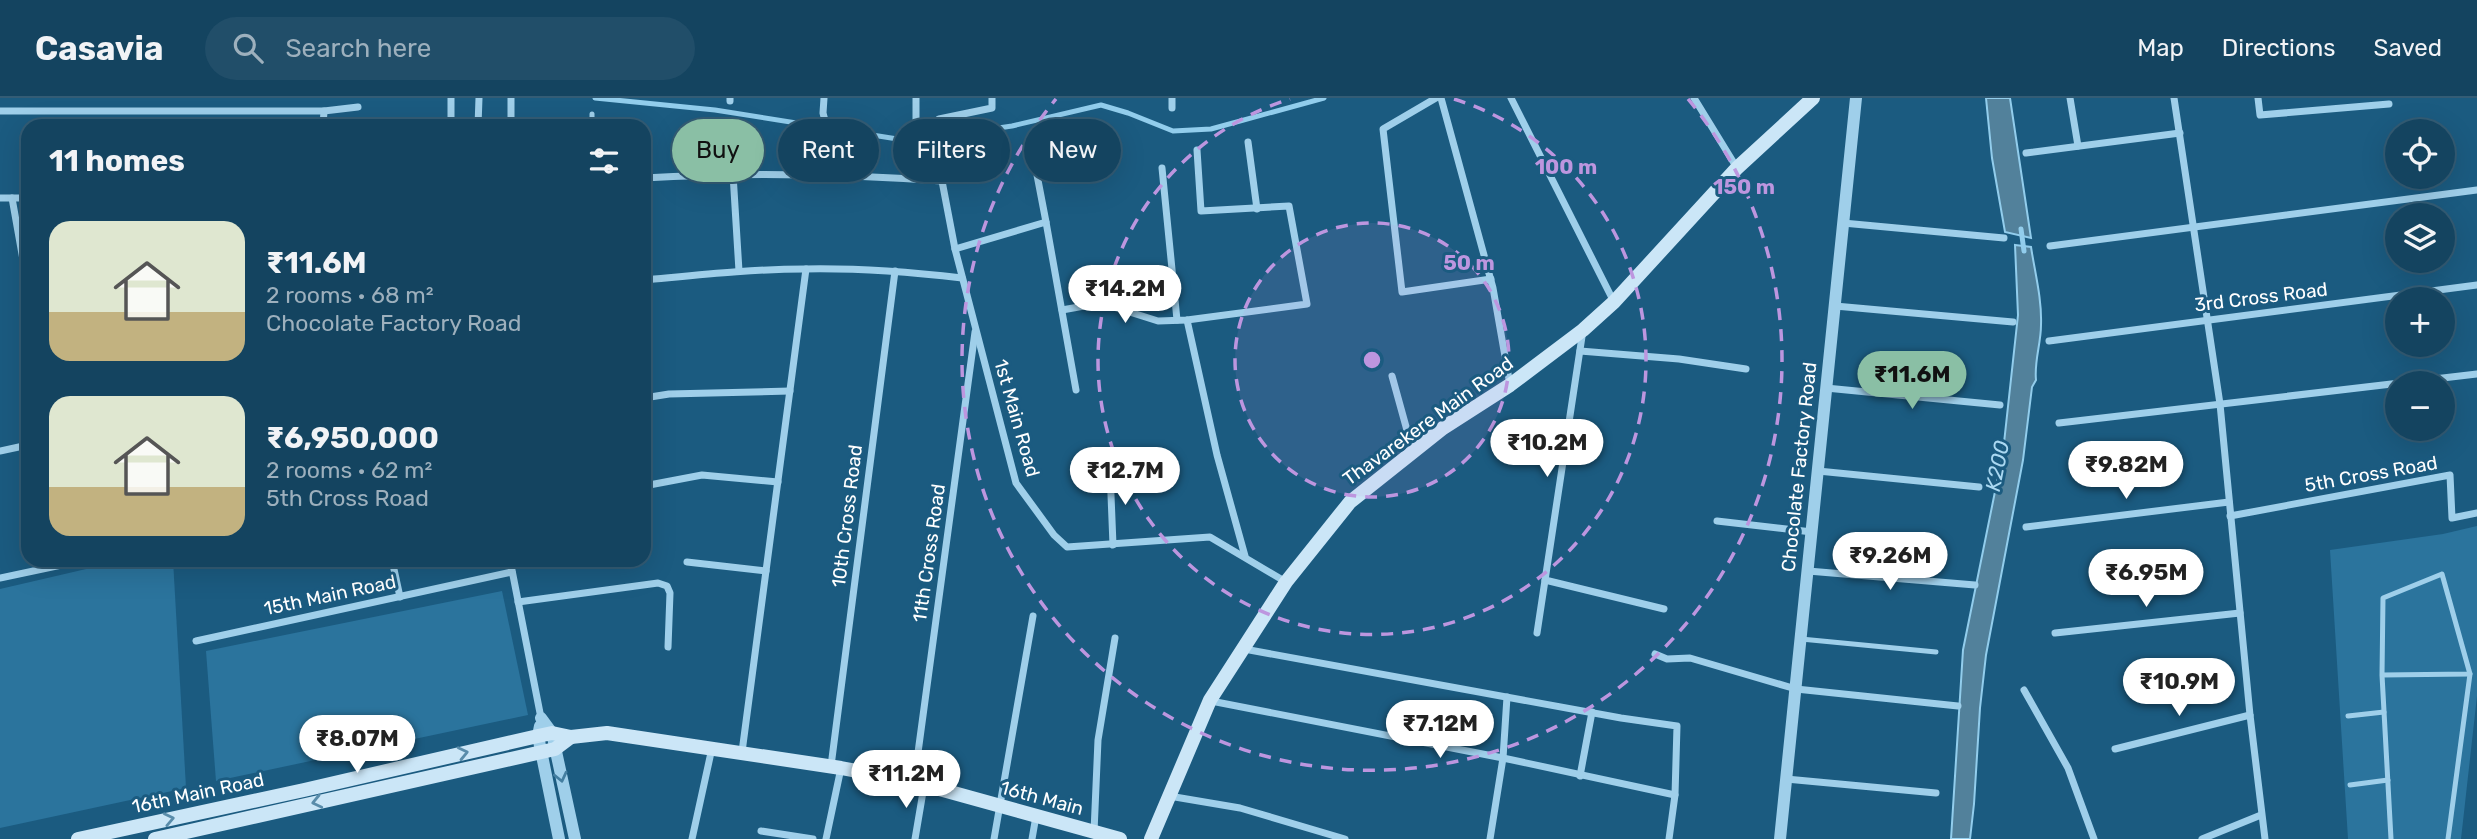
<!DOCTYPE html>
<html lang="en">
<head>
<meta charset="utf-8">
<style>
	body { margin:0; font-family:Rubik,sans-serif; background:#214e69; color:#f1f3f6; height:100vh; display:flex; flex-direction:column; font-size:26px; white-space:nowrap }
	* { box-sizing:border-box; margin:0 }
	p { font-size:23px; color:#9db0bd }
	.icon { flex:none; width:38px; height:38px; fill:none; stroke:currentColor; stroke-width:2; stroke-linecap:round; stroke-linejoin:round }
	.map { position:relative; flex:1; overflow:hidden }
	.details { position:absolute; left:21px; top:21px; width:630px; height:448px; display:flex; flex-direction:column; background:#144460; border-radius:21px; box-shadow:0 7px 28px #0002,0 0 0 2px #335c75 }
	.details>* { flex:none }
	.top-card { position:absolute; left:672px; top:21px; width:665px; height:63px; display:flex; gap:14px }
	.tools { position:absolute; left:2385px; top:21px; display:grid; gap:14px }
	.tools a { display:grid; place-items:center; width:70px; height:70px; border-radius:50%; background:#144460; box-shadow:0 7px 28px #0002,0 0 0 2px #335c75; font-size:35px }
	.price { position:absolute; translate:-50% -60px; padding:0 16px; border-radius:24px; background:#fff; color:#222; font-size:23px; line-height:46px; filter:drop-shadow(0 2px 4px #0008) }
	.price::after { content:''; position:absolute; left:50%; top:42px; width:21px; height:16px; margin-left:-10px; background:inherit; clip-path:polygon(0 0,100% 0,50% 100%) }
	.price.active { background:#8abfa5; color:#111 }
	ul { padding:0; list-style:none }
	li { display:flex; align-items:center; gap:21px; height:175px; padding:0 28px }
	li span { display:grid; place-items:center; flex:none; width:196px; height:140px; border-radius:21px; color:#555 }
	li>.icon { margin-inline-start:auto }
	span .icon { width:84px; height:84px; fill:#fffc; stroke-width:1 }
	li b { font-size:30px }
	h2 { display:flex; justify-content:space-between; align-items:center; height:84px; padding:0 28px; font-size:30px }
	.tag { padding:0 24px; border-radius:32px; background:#144460; box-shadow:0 7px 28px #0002,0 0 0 2px #335c75; font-size:24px; line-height:63px }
	.tag.active { background:#8abfa5; color:#111 }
	header { display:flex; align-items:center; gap:42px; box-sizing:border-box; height:98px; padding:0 35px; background:#144460; border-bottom:2px solid #335c75 }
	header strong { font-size:33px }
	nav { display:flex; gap:38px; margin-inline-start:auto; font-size:24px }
	.search { width:490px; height:63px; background:#214e69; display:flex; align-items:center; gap:18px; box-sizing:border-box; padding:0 24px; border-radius:38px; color:#9db0bd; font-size:26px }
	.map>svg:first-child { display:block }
</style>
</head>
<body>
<header>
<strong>Casavia</strong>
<div class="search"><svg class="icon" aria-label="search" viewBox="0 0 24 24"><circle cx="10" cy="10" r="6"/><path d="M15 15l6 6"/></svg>Search here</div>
<nav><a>Map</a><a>Directions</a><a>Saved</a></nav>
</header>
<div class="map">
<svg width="2477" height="741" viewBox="0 0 2477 741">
	<rect width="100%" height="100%" fill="#1b5b80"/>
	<g fill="#2b749d">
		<polygon points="2477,428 2477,598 2461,741 2348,741 2330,452 2443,436"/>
		<polygon points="125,462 173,462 186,690 0,730 0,491"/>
		<polygon points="502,493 528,617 216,683 206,553"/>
	</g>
	<g fill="#52819b" stroke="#92cdec" stroke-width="2">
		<polygon points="1986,0 2010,0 2031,140 2005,134 1992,60"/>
		<path d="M2015,147L2031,149C2035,175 2042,201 2041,227C2041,246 2034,263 2036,282L2032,289L2023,362L1986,557L1980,610L1974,706L1970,741H1951L1963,552L2003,354L2018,217Z"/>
	</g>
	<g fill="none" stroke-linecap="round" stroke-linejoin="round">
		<g stroke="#92cdec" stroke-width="5">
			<polyline points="595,0 715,12 910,43 1012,28 1101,7 1128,15 1173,33 1211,31 1324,0"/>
			<polyline points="2021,131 2024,153"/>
		</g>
		<g stroke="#9fcfea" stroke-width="5">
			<polyline points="592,16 592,28"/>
			<polyline points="616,24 616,28"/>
			<polyline points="541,28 541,27"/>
			<polyline points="569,28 569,26"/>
			<polyline points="730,30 733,76"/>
			<polyline points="1801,541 1936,554"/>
			<polyline points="2382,577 2470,576 2442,476 2383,500 2382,577 2391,741"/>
			<polyline points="2348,618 2384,614"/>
			<polyline points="2350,687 2388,682"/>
			<polyline points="2448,741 2470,576"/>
		</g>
		<g stroke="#9fcfea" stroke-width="7">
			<polyline points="730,0 730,3"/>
			<polyline points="824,0 823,15 839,76"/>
			<polyline points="916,0 916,32 940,41"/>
			<polyline points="992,0 992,10 939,21 942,83 955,151 1016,385 1054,437 1067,449 1210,439 1286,484"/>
			<polyline points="1436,0 1383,31 1402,194 1491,181"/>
			<polyline points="1441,0 1493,190 1510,287"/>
			<polyline points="1511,0 1614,204"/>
			<polyline points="1694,0 1737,70"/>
			<polyline points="2070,0 2078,48"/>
			<polyline points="2174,0 2220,306 2250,617 2265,741"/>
			<polyline points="2258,0 2260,17 2389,6"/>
			<polyline points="1172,10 1172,0"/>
			<polyline points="0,13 324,13 358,9"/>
			<polyline points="323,28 324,13"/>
			<polyline points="451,28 451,0"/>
			<polyline points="478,28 479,0"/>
			<polyline points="511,28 511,0"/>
			<polyline points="1248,44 1257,111"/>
			<polyline points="2026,55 2180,35"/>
			<polyline points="1162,70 1177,222"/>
			<polyline points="733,76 739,173"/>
			<polyline points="1037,77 1046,124"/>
			<path d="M644,80C744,74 842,76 942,83"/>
			<polyline points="0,100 28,100"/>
			<polyline points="12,100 28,190"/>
			<polyline points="1843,125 2004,140"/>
			<polyline points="2050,148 2477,92"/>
			<polyline points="955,151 1046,124 1076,292"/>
			<path d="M644,182C698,177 751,171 805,171C858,170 910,174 962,180"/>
			<polyline points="1835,208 2013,224"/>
			<polyline points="1062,212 1101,205 1158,223 1187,222 1307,206 1289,108 1201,113 1197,52"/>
			<polyline points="1187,222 1217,357 1245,458"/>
			<polyline points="2049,243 2477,187"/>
			<polyline points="1580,253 1679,261 1746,271"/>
			<polyline points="1392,278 1413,354"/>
			<polyline points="1826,290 2000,307"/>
			<polyline points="644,300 669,296 790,293"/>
			<polyline points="2059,325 2477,276"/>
			<polyline points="0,353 28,347"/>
			<polyline points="1110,372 1113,447"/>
			<polyline points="1818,373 1979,389"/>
			<polyline points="644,388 702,377 778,384"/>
			<polyline points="2230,418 2450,377 2452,420 2477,415"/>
			<polyline points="1717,423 1812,434"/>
			<polyline points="2026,429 2229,404"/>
			<polyline points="392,462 400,499"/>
			<polyline points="510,462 541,620"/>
			<polyline points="687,464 766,473"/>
			<polyline points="1808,473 1975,487"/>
			<polyline points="0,480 85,462"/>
			<polyline points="1545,482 1664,511"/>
			<polyline points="518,504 658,485 667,488 670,495 668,549"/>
			<polyline points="1537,535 1583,232"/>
			<polyline points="2055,535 2240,515"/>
			<polyline points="196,543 512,474"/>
			<polyline points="1244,551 1621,620 1677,628 1675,697 1669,741"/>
			<polyline points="1655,556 1667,561 1690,560 1796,591 1958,608"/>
			<polyline points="2024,592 2068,670 2094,741"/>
			<polyline points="1211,603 1503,660 1675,697"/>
			<polyline points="2115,651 2250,617"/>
			<polyline points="742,654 806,171"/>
			<polyline points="831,668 895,173"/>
			<polyline points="1580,678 1592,614"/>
			<polyline points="1786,681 1936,695"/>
			<polyline points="914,684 975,234"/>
			<polyline points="1169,698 1240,710 1345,741"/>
			<polyline points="761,733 813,741"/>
			<polyline points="1094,734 1098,642 1115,540"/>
			<polyline points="692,741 712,650"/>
			<polyline points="826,741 841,670"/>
			<polyline points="915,741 924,688"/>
			<polyline points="994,741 1033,518"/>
			<polyline points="1032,741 1036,718"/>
			<polyline points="1490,741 1503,660 1507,599"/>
			<polyline points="2202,741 2261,717"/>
		</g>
		<g stroke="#9fcfea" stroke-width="12">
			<polyline points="541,620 552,635 575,741"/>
			<polyline points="540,628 538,638 559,741"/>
			<polyline points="1780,741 1856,0"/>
		</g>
		<g stroke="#cbe6f7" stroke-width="14">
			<polyline points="78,741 304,692 538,638 552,635 571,639 607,635 841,670 914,684 1120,741"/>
			<polyline points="155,741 555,651 571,639"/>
			<polyline points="1151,741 1210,602 1286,484 1350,404 1443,330 1510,287 1583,232 1614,204 1737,70 1813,0"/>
		</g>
	</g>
	<defs><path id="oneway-chevron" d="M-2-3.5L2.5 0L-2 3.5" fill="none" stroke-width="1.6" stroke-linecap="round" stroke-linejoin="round" transform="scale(1.75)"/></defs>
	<g stroke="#598caa">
		<use href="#oneway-chevron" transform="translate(463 655) rotate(-13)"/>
		<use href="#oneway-chevron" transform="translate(317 704) rotate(167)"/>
		<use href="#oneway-chevron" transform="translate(169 721) rotate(-12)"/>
	</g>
	<use stroke="#437ea0" href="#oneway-chevron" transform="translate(561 679) rotate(77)"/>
	<circle cx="1372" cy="262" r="137" fill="#bd96df" fill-opacity=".12"/>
	<g fill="none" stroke="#bd96df" stroke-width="3.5" stroke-dasharray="12 9">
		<circle cx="1372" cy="262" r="137"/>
		<path d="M1454 1A274 274 0 1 1 1290 1"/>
		<path d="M1688 1A410 410 0 1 1 1056 1"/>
	</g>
	<g text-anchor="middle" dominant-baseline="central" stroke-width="6" stroke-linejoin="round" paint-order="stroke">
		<g font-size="19" fill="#fff" stroke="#1b5b80">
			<text transform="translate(2261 199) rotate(-7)">3rd Cross Road</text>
			<text transform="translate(1017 320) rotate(74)">1st Main Road</text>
			<text transform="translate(1428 323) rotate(-36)">Thavarekere Main Road</text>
			<text transform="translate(1799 369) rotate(-84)">Chocolate Factory Road</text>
			<text transform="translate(2371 376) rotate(-10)">5th Cross Road</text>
			<text transform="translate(847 418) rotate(-83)">10th Cross Road</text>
			<text transform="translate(929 455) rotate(-82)">11th Cross Road</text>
			<text transform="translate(330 497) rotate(-12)">15th Main Road</text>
			<text transform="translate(198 695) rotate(-12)">16th Main Road</text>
			<text transform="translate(1042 700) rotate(15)">16th Main</text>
		</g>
		<g font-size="21" font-style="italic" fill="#aad8f1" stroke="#1b5b80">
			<text transform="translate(1997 368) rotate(-79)">K200</text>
		</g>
	</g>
	<circle cx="1372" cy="262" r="10" fill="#bd96df" stroke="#1b5b80" stroke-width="3.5"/>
	<g font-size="21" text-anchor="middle" font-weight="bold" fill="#bd96df" stroke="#1b5b80" stroke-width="6" stroke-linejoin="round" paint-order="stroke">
		<text x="1566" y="76">100 m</text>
		<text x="1744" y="96">150 m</text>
		<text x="1469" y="172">50 m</text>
	</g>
</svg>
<div class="tools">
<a><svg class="icon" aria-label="locate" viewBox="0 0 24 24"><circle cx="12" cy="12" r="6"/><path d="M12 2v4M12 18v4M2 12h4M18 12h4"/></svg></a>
<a><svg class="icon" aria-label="layers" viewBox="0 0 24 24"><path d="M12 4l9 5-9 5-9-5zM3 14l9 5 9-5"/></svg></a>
<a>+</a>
<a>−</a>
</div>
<b class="price" style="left:1125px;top:227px">₹14.2M</b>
<b class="price active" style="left:1912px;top:313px">₹11.6M</b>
<b class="price" style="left:1547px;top:381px">₹10.2M</b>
<b class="price" style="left:2126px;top:403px">₹9.82M</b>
<b class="price" style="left:1125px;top:409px">₹12.7M</b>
<b class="price" style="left:1890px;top:494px">₹9.26M</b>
<b class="price" style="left:2146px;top:511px">₹6.95M</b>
<b class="price" style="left:2179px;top:620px">₹10.9M</b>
<b class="price" style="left:1440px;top:662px">₹7.12M</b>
<b class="price" style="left:357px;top:677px">₹8.07M</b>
<b class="price" style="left:906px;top:712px">₹11.2M</b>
<div class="top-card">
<a class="tag active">Buy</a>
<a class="tag">Rent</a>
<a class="tag">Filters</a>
<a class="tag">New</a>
</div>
<section class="details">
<h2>11 homes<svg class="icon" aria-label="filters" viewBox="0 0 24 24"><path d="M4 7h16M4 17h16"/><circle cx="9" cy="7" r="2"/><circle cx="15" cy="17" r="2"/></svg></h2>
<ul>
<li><span style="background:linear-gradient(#dfe7d0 65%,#c2b280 0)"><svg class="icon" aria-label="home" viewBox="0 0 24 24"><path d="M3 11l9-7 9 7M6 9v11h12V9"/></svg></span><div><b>₹11.6M</b><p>2 rooms · 68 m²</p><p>Chocolate Factory Road</p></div></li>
<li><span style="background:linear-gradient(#dfe7d0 65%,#c2b280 0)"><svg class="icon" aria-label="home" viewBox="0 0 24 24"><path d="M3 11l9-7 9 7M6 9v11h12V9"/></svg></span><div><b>₹6,950,000</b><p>2 rooms · 62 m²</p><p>5th Cross Road</p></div></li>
</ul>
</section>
</div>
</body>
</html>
